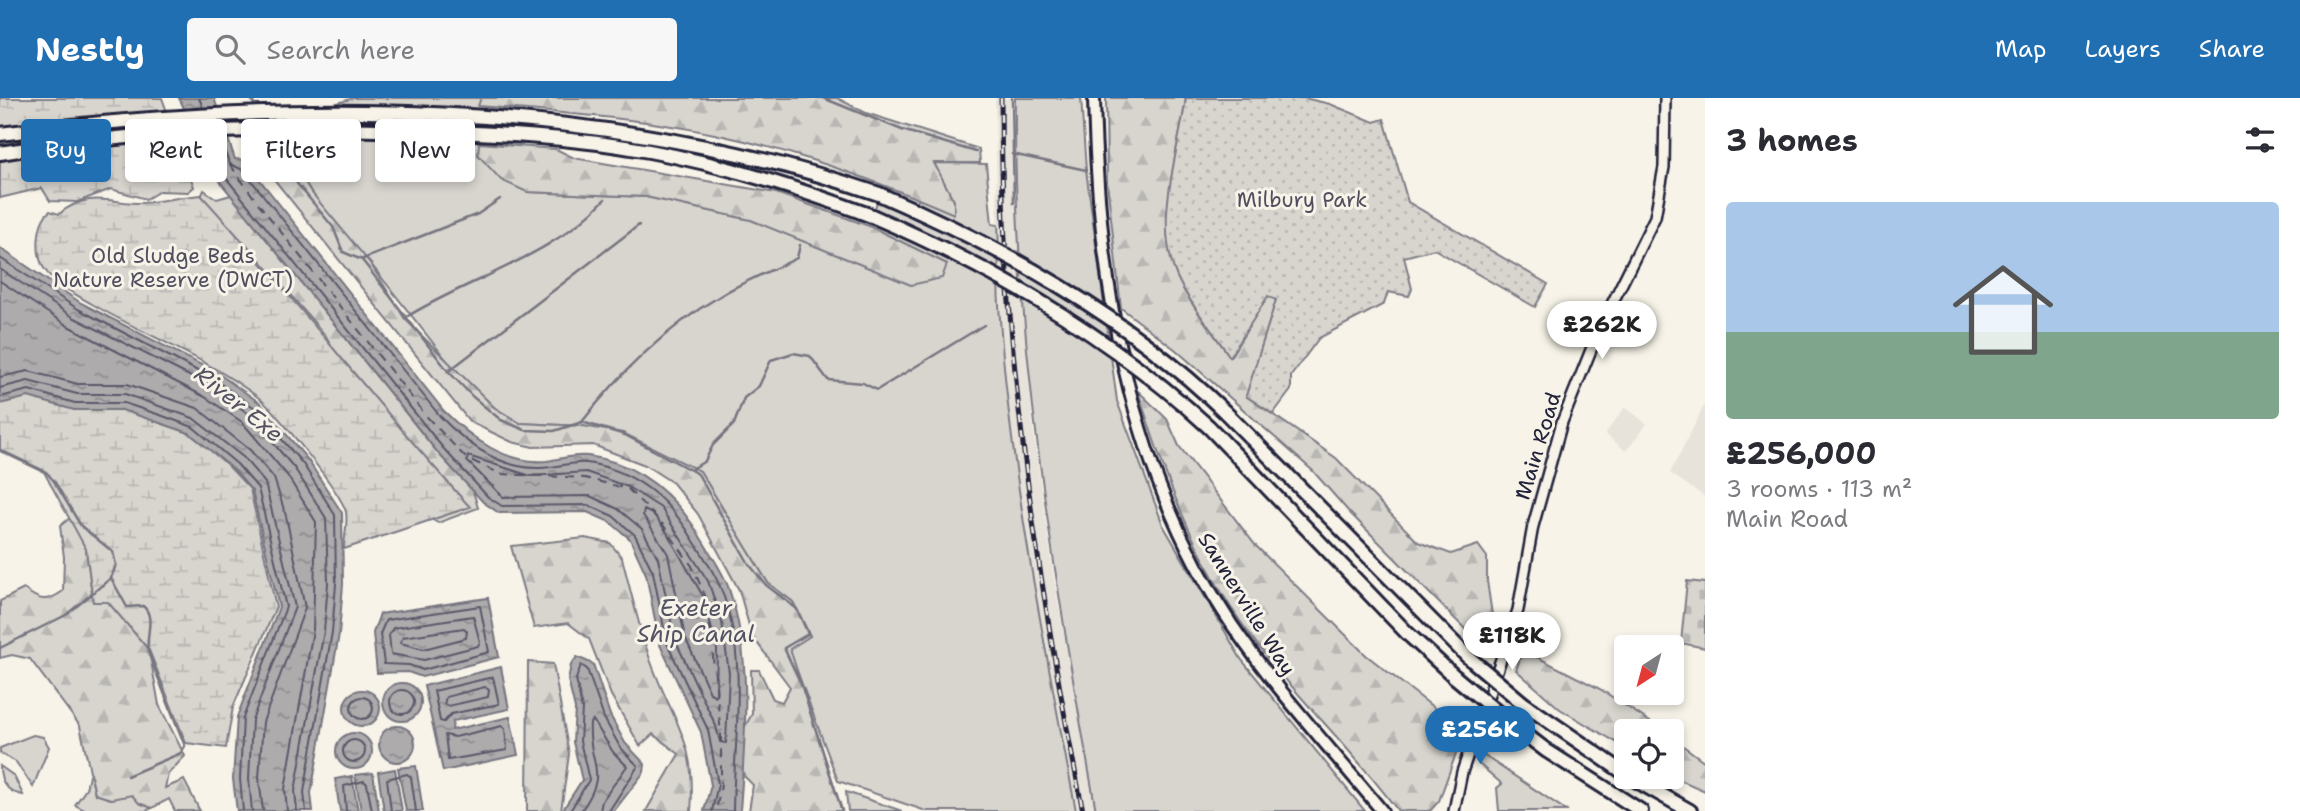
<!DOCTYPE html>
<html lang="en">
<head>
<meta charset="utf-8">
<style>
	body { margin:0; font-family:"Shantell Sans",sans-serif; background:#f7f7f7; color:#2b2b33; height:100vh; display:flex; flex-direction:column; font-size:26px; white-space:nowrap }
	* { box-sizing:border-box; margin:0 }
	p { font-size:23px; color:#7c7c81 }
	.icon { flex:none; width:38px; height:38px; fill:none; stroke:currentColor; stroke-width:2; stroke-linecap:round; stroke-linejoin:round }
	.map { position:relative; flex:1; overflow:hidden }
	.panel { display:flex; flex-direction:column; background:#fff; width:595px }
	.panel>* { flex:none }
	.guide { position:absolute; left:21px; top:21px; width:665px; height:63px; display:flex; gap:14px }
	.needle { width:46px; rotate:216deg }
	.controls { position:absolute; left:1614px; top:537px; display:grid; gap:14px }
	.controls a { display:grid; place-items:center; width:70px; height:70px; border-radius:7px; background:#fff; box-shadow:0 4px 10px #0003; font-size:35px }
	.price { position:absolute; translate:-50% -60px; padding:0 16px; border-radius:24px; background:#fff; color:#222; font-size:23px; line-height:46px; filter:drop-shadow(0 2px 4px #0008) }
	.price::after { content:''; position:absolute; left:50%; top:42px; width:21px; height:16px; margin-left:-10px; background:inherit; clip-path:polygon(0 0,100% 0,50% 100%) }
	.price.on { background:#1f6fb2; color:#fff }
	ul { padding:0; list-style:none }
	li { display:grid; align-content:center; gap:14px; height:371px; padding:0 21px }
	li+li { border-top:2px solid #e1e1e2 }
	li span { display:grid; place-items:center; height:217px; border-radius:7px; color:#555 }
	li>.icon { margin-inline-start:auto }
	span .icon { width:126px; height:126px; fill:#fffc; stroke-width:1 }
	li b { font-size:30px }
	h2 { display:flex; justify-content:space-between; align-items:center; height:84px; padding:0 21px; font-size:30px }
	.chip { padding:0 24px; border-radius:7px; background:#fff; box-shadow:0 4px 10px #0003; font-size:24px; line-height:63px }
	.chip.on { background:#1f6fb2; color:#fff }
	header { display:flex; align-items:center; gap:42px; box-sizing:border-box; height:98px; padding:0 35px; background:#1f6fb2; color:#fff }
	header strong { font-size:33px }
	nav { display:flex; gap:38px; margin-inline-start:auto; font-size:24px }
	.search { width:490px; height:63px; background:#f7f7f7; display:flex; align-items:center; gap:18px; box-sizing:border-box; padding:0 24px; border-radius:7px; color:#7c7c81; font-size:26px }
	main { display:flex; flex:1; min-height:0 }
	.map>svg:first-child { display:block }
</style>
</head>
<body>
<header>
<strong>Nestly</strong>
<div class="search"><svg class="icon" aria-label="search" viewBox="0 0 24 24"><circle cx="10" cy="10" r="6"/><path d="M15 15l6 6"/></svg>Search here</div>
<nav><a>Map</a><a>Layers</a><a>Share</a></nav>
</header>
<main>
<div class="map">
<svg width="1705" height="713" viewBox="0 0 1705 713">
	<defs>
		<pattern id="forest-firs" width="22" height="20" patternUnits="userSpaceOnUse" patternTransform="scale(1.75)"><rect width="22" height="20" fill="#d8d5cf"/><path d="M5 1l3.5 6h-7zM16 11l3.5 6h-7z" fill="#b9b7b3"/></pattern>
		<pattern id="wetland-marsh" width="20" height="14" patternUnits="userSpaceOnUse" patternTransform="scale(1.75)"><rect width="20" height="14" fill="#d8d5cf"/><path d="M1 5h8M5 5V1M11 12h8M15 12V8" fill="none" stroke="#b9b7b3"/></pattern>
		<pattern id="cemetery-stones" width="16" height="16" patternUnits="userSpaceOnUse" patternTransform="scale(1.75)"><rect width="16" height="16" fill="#d8d5cf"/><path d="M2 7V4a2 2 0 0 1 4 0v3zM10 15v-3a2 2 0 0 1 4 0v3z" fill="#b9b7b3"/></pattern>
		<pattern id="park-dots" width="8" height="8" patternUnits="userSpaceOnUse" patternTransform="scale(1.75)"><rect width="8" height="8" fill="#d8d5cf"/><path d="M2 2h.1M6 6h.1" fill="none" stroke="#b9b7b3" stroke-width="1.8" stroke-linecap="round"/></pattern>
		<pattern id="water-ripples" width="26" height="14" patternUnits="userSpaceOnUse" patternTransform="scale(1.75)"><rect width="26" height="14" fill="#aeabad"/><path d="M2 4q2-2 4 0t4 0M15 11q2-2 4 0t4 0" fill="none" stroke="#8d8b8e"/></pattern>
	</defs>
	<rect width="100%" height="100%" fill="#f7f3e8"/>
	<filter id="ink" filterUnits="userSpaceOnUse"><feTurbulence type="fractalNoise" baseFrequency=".0143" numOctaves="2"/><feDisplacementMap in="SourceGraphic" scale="14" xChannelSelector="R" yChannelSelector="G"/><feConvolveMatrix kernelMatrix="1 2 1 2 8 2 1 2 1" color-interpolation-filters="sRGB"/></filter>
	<g filter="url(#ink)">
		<g fill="#e7e3db">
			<polygon points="995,0 1015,0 1022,208 1034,338 1054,481 1096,713 1076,713 1032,483 1012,340 999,205"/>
			<polygon points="1705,306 1705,399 1670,375"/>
			<polygon points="1625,309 1647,326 1626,353 1605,336"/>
		</g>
		<g fill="#d8d5cf" stroke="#7d7c85" stroke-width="2">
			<path d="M353,0H481L479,8L523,12L522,48L479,45L527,94L646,99L751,122L911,187L947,166L869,128L883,86L954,115V103L934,65L986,66L992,126L998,127C1000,153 997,180 999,207C1010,377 1044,545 1076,713H926L838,683L789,551L810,538L793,504L768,485L700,373L583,328L520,325L495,310L452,269L370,165L348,144L311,94L270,27Z"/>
			<path d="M1015,0H1081L1086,72L1117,303L1163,427L1241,561L1365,713H1096C1054,477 1013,241 1015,0Z"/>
			<polygon points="33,637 43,639 49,649 33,689 16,664 0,655 0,650"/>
			<polygon points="1480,655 1567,713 1499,713 1497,690 1502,686 1479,666"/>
			<path d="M0,668L14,678L23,697C6,694 0,683 0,668Z"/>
			<polygon points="90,673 95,696 111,701 132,697 139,705 152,710 146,713 86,713 75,707 86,691"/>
			<polygon points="846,694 902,713 848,713"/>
		</g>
		<g fill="url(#forest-firs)" stroke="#7d7c85" stroke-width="2">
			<path d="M481,0H837L866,15L979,51L980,65H934L954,103V116C859,75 762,41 659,26C599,17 538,13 478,8Z"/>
			<path d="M1106,0H1186C1178,58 1151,131 1181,187C1194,212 1214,235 1230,259L1268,197L1276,202L1246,298L1336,360L1418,444L1451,456L1478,447L1487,459V483L1496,544L1476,542L1349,414L1313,373L1176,252L1121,210L1107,84Z"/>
			<polygon points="479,45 556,51 574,60 776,95 869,128 947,166 942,180 911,187 751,122 646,99 527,94 501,82 478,57"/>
			<polygon points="286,53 311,94 370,165 405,221 495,310 520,325 583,328 623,335 700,373 768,485 793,504 810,538 790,551 842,713 749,713 753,687 744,678 738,662 739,639 752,616 751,572 759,572 773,601 782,604 790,589 752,538 739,492 698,416 673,385 645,367 593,347 533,349 512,344 470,324 260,64"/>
			<polygon points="204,92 217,101 231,97 438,355 473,393 478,410 438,425 424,417 326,238 247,147 199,103"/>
			<path d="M1138,293L1167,321L1179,348L1256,448L1366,557L1464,633L1439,703L1430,713H1398C1346,642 1278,583 1230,508C1188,442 1161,367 1138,293Z"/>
			<path d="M70,420L86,451L93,504H108L149,552L159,607L185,658L168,676L165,690L184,682L200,713H175L169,701L152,710L139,705L132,697L111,701L95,696L80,628L30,561L12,557L0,560V503L24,491C39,503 47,505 63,493L64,459L60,428Z"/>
			<path d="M585,440L610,445L622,460C631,494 639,530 651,564C673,625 697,642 691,713H646L679,656L653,636L640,648L611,597L589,541L568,525L534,530L511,448Z"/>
			<polygon points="1523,552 1600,591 1664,633 1626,634 1626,650 1560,611 1516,572"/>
			<polygon points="528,564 553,566 569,656 561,713 527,713"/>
			<polygon points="1671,639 1705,664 1705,693 1671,678"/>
		</g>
		<g fill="url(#wetland-marsh)" stroke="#7d7c85" stroke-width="2">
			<polygon points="0,0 162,0 194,89 188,94 160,93 146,101 111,91 77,104 50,103 42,90 0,100"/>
			<path d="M201,97C294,198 377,308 470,409L344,451C344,440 348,425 346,414C341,394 276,314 259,300C209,261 147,238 92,206C78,198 55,186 45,172C35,158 36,124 50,113L59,116C87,94 105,103 136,105C150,106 184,98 201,97Z"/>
			<polygon points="0,252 137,297 217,356 250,391 276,509 233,609 226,650 186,645 149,552 108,504 93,504 86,451 44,374 0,353"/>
		</g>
		<polygon fill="url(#cemetery-stones)" stroke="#7d7c85" stroke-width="2" points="1687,483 1705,485 1705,550 1681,545"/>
		<path fill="url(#park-dots)" stroke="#7d7c85" stroke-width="2" d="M1186,0H1304L1330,6L1374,24L1384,21L1408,104L1548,186L1535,209L1434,151L1404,159L1412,191L1409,198L1388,194L1384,206L1319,240L1291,278V292L1273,316L1246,298L1276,202L1268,198L1230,259C1214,235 1195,212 1181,187C1150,131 1178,58 1186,0Z"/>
		<g fill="url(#water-ripples)" stroke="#76747f" stroke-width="2">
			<path d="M179,0H214L235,61L244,62L444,313C471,340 505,366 546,363C560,361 574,356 588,358C637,365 673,395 698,435C708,453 722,471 729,491C753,561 745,640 740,713H704L711,687L701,634L660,547L646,476L630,441L610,424L587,414L499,415L483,404L438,355L221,85Z"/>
			<polygon points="0,150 81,205 219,276 260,305 308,362 342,415 343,486 339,536 311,695 313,713 237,713 233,681 237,619 279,509 252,393 233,371 189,335 122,312 74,312 28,299 0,306"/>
			<polygon points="488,500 499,559 422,579 408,574 377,575 373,535 380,516"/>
			<polygon points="577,559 593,566 610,617 625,645 645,666 644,674 614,713 562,713 582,682 573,644 575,611 568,582 571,567"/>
			<polygon points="501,569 509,611 453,623 452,632 510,619 518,657 443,673 424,588"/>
			<circle cx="402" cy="604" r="19"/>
			<circle cx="362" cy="610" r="18"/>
			<circle cx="397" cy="646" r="18"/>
			<circle cx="354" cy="653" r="18"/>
			<polygon points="416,668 423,713 406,713 398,670"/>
			<polygon points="395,671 402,713 384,713 378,674"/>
			<polygon points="373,675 379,713 361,713 355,677"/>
			<polygon points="352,678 358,713 340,713 335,681"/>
		</g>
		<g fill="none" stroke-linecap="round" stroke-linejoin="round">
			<g stroke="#5a5969" stroke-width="2">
				<path d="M219,41L230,66L243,72L439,317C465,345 499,371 540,370C556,370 572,363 587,365C634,372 669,401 692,440C702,456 714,473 721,491C749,561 734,640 733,713"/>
				<polyline points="206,42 227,81 443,350 488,399 502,408 588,407 613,418 635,437 653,474 667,545 708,632 718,686 712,713"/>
				<polyline points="0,160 78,211 215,282 255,310 303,366 335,417 336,486 332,534 304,694 306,713"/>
				<polyline points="0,171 73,219 211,289 249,316 295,371 326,420 328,485 324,533 295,693 297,713"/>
				<polyline points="0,183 68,228 205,299 242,324 287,377 316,424 313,532 285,691 287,713"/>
				<polyline points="0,279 28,273 78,286 127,286 197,310 250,352 274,380 286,418 305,510 263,624 259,680 263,713"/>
				<polyline points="0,290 28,283 77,296 125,296 193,320 243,359 265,385 295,509 252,622 249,681 252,713"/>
				<polyline points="0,299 29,292 75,305 124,305 163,318 193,329 237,366 258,390 286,509 243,620 240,681 243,713"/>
				<polygon points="468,358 531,378 586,374 628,389 661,410 708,483 722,524 729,575 726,645 720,644 716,628 675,542 658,460 642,431 618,411 590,398 503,399 467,363"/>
				<polygon points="644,412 654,417 666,433 704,500 717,552 716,598 710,595 685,539 668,456 643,417"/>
				<polygon points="480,508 489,554 423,572 409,567 384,566 380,536 386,522"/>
				<polygon points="473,518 480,544 478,548 424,562 391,556 389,537 393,530"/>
				<polygon points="464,530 467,533 466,540 424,551 400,545 403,539"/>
				<polygon points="493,579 499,606 451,616 444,624 440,623 434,593"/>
				<polygon points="485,589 489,592 488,599 448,608 444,606 446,599"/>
				<circle cx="402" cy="604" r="12"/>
				<circle cx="362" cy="610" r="11"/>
				<polygon points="502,628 505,631 507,652 448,662 445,637 455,639"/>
				<circle cx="354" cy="653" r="11"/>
				<polyline points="346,713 344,688 364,683 367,686 372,713"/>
				<polyline points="391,713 387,681 407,676 411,679 416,713"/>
				<polyline points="570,713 589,682 580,643 582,611 576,581 581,567 587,571 604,620 620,649 638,668 609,713"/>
				<path d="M581,713C611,671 587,667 590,625L593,622L613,654L627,668L602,703L600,713"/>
			</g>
			<g stroke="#76747f" stroke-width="2.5">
				<polyline points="251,0 256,11"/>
				<polyline points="823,0 902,32 976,54"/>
				<polyline points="1012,0 1014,105"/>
				<polyline points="269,40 290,77 333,129 343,154 362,162 448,273 473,299 501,322 525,332 554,333 582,324 625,337 698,376 749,466 766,487 797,511 808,536 784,550 801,586 842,713"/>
				<polyline points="1012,56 1086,72"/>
				<polyline points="363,161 478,116 500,101"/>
				<path d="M408,218C472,179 554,158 605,101"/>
				<polyline points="450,272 639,127"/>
				<path d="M582,324C619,276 667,229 720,198C744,183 771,173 797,160L800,147"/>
				<path d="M0,352L46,374L54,383L81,428L113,454L116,467L111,480L127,509L143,508C156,519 145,538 148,554L185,648L181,655L127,678"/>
				<polyline points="692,371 705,363 713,347 734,326 744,300 759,288 771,262 793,255 810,258 828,282 863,285 877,292 984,227"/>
				<polyline points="0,550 66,517 111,480"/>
			</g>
			<g stroke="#535263" stroke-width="2" stroke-dasharray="9 7" stroke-linecap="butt">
				<polyline points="199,0 205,14"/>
				<polyline points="215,38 221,54 255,101 428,320 466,360 501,376 585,380 628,391 661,424 692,468 707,502 721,636 721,687 716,713"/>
			</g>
			<defs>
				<polyline id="minor" points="1454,713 1462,674 1518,512 1533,428 1562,324 1599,232 1655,119 1664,69 1665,0"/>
				<path id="major" d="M1094,0C1098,184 1127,371 1232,527C1277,593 1331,651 1382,713"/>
				<g id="highway">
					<path d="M0,36C290,0 600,0 879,96"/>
					<path d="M0,55C137,32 279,28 417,33C494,35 573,39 649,53C726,67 799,91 872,118"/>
					<polyline points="1225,314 1468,559"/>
					<polyline points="1209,329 1408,536 1455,579"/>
					<polyline points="1524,606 1626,676"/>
					<polyline points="1509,624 1547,653 1641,713"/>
					<polyline points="1630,679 1690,713"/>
				</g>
			</defs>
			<use href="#minor" stroke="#22223b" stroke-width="14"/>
			<use href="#major" stroke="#22223b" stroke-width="16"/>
			<use href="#highway" stroke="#22223b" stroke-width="18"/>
			<use href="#minor" stroke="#f7f3e8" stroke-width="9"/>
			<use href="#major" stroke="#f7f3e8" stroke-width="10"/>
			<use href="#highway" stroke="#f7f3e8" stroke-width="12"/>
			<defs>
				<path id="rail" d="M1001,0C1001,240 1036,478 1083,713"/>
			</defs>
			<use href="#rail" stroke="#22223b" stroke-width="5"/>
			<use href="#rail" stroke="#f7f3e8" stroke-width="2.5" stroke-dasharray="8" stroke-linecap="butt"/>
			<defs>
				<g id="highway-bridge">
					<path d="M879,96C1004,150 1126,218 1225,314"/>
					<path d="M872,118C996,171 1110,238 1209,329"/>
					<polyline points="1468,559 1524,606"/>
					<polyline points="1455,579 1509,624"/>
				</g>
			</defs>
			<use href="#highway-bridge" stroke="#22223b" stroke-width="18" stroke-linecap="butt"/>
			<use href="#highway-bridge" stroke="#f7f3e8" stroke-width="12"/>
		</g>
	</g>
	<g text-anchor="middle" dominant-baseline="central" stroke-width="6" stroke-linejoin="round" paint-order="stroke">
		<g font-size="21" fill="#504f60" stroke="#f7f3e8">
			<text x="1302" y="102">Milbury Park</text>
			<text x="173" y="158">Old Sludge Beds<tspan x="173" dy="24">Nature Reserve (DWCT)</tspan></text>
		</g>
		<g font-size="21" fill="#22223b" stroke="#f7f3e8">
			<text transform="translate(1538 348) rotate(-73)">Main Road</text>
			<text transform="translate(1247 506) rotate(58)">Sannerville Way</text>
		</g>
		<g font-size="23" font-style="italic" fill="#535263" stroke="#f7f3e8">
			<text transform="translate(239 306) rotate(39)">River Exe</text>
			<text x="696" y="510">Exeter<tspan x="696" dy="26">Ship Canal</tspan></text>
		</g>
	</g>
</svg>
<div class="controls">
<a><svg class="needle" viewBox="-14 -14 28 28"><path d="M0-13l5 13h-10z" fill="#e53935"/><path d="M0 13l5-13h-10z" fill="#7c7c81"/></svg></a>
<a><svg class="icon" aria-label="locate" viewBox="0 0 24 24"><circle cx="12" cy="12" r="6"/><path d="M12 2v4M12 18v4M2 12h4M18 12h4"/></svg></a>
</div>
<b class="price" style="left:1602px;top:263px">£262K</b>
<b class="price" style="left:1512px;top:574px">£118K</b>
<b class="price on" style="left:1480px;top:668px">£256K</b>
<div class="guide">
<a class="chip on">Buy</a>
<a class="chip">Rent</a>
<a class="chip">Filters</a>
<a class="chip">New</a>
</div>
</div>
<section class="panel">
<h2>3 homes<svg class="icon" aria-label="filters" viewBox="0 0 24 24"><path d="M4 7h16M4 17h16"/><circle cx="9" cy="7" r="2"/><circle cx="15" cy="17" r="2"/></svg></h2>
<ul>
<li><span style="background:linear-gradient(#a9c7e8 60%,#7fa58c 0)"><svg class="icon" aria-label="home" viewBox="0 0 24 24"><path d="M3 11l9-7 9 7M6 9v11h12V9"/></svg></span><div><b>£256,000</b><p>3 rooms · 113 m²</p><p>Main Road</p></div></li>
</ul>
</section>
</main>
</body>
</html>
